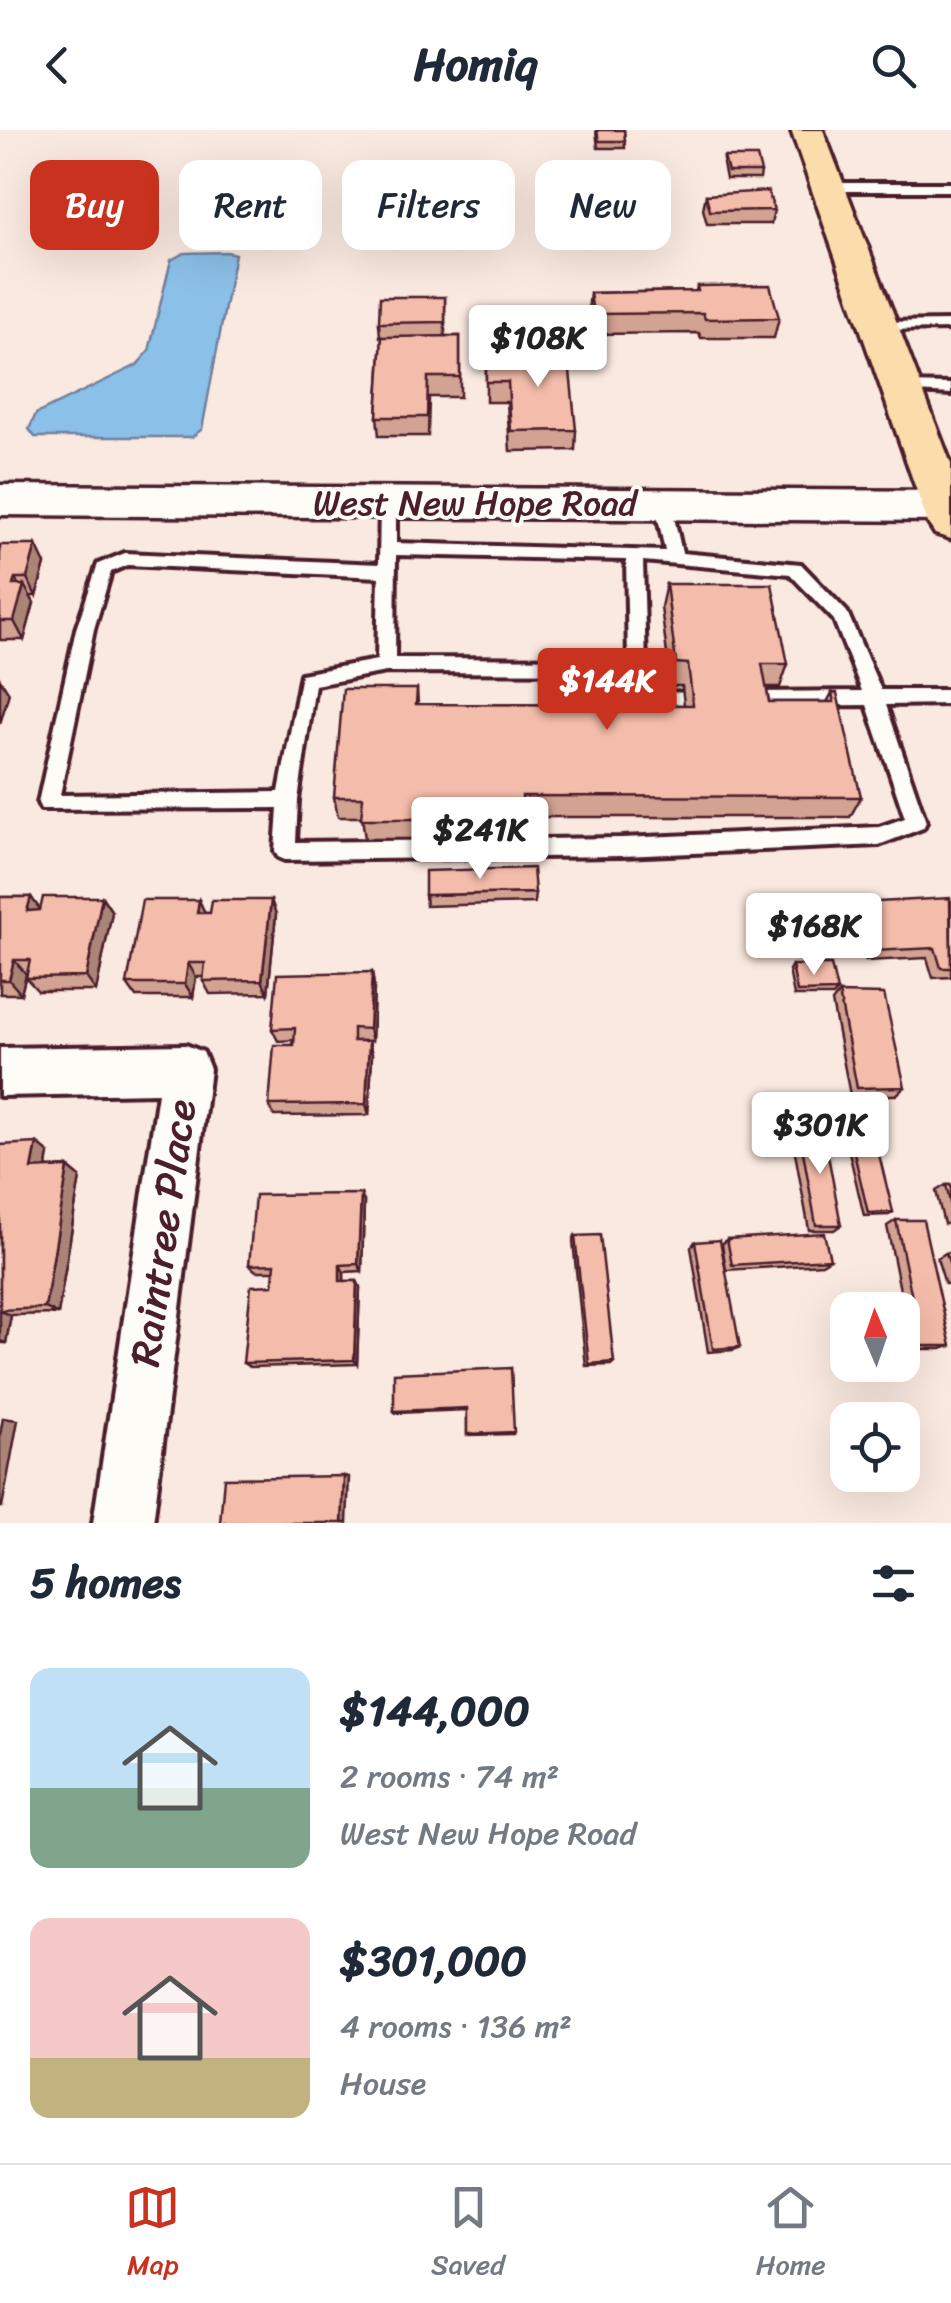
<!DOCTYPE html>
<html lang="en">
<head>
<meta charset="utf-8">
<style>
	body { margin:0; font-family:Sriracha,sans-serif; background:#f2f2f3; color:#1f2937; height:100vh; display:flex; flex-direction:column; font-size:38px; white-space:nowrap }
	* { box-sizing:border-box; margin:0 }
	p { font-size:32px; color:#747a83 }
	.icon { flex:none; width:55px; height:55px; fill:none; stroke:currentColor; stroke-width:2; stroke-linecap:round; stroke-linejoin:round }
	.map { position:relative; height:1393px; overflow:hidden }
	.side { display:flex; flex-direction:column; background:#fff; flex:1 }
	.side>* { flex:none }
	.guide { position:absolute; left:30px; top:30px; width:892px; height:90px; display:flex; gap:20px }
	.needle { width:65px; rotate:358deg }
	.tools { position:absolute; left:830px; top:1162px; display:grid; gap:20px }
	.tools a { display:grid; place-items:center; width:90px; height:90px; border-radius:20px; background:#fff; box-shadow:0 10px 40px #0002; font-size:50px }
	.price { position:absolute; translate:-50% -85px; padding:0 22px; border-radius:10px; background:#fff; color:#222; font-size:32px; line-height:65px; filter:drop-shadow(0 2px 5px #0008) }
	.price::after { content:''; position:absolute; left:50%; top:60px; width:30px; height:22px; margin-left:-15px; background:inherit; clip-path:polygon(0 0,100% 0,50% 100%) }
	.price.selected { background:#c8321e; color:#fff }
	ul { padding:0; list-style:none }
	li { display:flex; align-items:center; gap:30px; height:250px; padding:0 30px }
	li span { display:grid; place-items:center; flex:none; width:280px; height:200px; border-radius:20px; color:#555 }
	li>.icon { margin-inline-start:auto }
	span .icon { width:120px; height:120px; fill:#fffc; stroke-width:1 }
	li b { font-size:42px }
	h2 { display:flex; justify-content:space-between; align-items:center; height:120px; padding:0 30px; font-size:42px }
	.chip { padding:0 35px; border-radius:20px; background:#fff; box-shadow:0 10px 40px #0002; font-size:35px; line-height:90px }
	.chip.selected { background:#c8321e; color:#fff }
	header { display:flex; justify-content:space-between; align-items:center; height:130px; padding:0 30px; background:#fff; font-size:45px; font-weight:800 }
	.dock { display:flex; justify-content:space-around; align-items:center; height:140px; border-top:2px solid #e0e1e3; background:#fff; font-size:28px; color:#747a83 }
	.dock a { display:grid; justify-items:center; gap:5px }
	.dock .selected { color:#c8321e }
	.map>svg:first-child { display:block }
</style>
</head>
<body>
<header><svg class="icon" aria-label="back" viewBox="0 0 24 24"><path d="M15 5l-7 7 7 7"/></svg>Homiq<svg class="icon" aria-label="search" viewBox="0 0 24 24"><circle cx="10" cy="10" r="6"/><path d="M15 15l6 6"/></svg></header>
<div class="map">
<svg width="951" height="1393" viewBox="0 0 951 1393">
	<rect width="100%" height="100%" fill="#fae9e0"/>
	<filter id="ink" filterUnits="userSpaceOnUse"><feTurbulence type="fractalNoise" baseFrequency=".01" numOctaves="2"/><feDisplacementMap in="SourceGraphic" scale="20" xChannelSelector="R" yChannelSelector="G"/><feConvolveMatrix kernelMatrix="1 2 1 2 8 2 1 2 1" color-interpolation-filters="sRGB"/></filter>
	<g filter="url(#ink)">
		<polygon fill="#8bc0e8" stroke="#71809c" stroke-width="2.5" points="227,122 235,124 202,299 192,307 35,307 29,299 36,284 137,235 149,221 171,130 184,123"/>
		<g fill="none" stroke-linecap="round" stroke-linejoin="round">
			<defs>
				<g id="service">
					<polygon points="951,53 951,61 828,61 822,57 828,53"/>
					<polygon points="951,191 951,199 879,200 872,196 879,192"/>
					<polygon points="902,253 951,254 951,264 897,261 897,255"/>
					<path d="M388,367L396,373V413L665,421L655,374L663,368L671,374L682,423L801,434L847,482L881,560H951V574L886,575L926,692L923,698L879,715L622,726L285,730L278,727L275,721L278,678L41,679L38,673L76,499L98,434L125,423L379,434L380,373ZM396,425L626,430L628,529L395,528ZM643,431L790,444L834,490L862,561L757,562L748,569L757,576L867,575L905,688L879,697L622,708L296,712L298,670L315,555L386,542L629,543L636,563L667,576L690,573L692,568L690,563L668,562L650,554L646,536ZM127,435L379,447L377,530L301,544L279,662L60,665L94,499L111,442Z"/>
				</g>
				<polygon id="minor" points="186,915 203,922 210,939 153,1393 93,1393 158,963 0,966 0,918"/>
				<polygon id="secondary" points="0,355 951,361 951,391 0,385"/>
				<polygon id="primary" points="791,0 823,0 951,334 951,409 935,404 928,393"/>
			</defs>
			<use href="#service" stroke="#4a1f2b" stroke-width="8"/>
			<use href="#minor" stroke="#4a1f2b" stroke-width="8"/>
			<use href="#secondary" stroke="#4a1f2b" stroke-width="7"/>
			<use href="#primary" stroke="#4a1f2b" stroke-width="7"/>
			<use href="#service" fill="#fdfcf7" fill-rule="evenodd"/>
			<use href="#minor" fill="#fdfcf7" fill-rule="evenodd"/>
			<use href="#secondary" fill="#fdfcf7" fill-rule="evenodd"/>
			<use href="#primary" fill="#faddab" fill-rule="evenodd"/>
		</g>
		<g fill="#d2a293" stroke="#4a1f2b" stroke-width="2.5">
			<polygon points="596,0 624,0 625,18 598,18"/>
			<polygon points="724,27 761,42 760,49 726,49 723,34"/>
			<polygon points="706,65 774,80 771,94 707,94 703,79"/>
			<polygon points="697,156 779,188 774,208 701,208 699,203 591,204 588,182 590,163 696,161"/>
			<polygon points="445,167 445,206 460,206 460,267 429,267 428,306 379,306 377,287 382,207 380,207 379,193"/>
			<polygon points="530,214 559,232 576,300 575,320 510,321 507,272 486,272 486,233 529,233"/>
			<polygon points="0,415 45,434 36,466 30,466 34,473 24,510 0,510"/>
			<polygon points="666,454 788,534 780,557 766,557 769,572 827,572 832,563 861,667 850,687 523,687 521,709 365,709 362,687 338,687 334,667 417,559 418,574 684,575 682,556 671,556 661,477"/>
			<polygon points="535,763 534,773 426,776 425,765"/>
			<polygon points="0,767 31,767 40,780 102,767 112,782 96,861 38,861 26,848 27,844 26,844 21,864 0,864"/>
			<polygon points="951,771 951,847 933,848 927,828 866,831 853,783 860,773"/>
			<polygon points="205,783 276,784 268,863 210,864 203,851 203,847 196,847 193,867 136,867 127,854"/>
			<polygon points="792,835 837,861 833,866 794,866 789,840"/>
			<polygon points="372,842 374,856 372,911 356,911 369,911 372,924 369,985 274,986 269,975 294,910 278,911 272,899"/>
			<polygon points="839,863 905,957 896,965 850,965 832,872"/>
			<polygon points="799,999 841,1095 834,1100 809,1100 792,1006"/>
			<polygon points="849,1001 893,1082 889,1085 864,1086 845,1005"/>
			<polygon points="0,1015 49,1023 47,1038 68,1037 80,1047 58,1184 11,1185 6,1213 0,1213"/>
			<polygon points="946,1055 951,1055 951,1094 944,1094 936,1061"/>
			<polygon points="364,1072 362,1141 344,1142 344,1151 357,1151 360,1157 357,1234 250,1237 243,1233 273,1155 274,1141 256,1141 249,1135"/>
			<polygon points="896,1090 951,1216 941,1219 912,1219 887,1096"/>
			<polygon points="575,1106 614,1232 611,1235 586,1236 573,1111"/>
			<polygon points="727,1109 830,1129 822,1134 726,1140 722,1114"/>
			<polygon points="695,1112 740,1217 734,1220 708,1222 691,1117"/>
			<polygon points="951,1122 951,1154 945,1154 937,1128 946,1123"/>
			<polygon points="511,1238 513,1304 467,1305 467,1280 396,1283 394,1281"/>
		</g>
		<g fill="#ab8478" stroke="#4a1f2b" stroke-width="2.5">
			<polygon points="36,415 45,434 36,466 27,448"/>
			<polygon points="15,448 22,463 24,455 34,473 24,510 14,491 13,455"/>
			<polygon points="0,549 9,563 0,594"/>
			<polygon points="31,767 42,782 27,781"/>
			<polygon points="102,767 112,782 96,861 86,847"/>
			<polygon points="199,770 206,785 197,783"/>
			<polygon points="271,770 276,784 268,863 262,850"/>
			<polygon points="14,830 26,844 21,864 9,850"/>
			<polygon points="188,833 196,847 193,867 185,854"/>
			<polygon points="372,842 374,856 372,911 369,899"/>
			<polygon points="369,911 372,924 369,985 366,974"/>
			<polygon points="37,1013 49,1023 45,1048 32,1039"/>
			<polygon points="68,1037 80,1047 58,1184 45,1178"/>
			<polygon points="361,1064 364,1072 362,1141 358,1134"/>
			<polygon points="340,1135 344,1142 344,1158 340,1151"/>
			<polygon points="357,1151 360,1157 357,1234 354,1230"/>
			<polygon points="0,1181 11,1185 6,1213 0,1211"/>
			<polygon points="3,1288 18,1290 2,1377 0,1377 0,1305"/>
			<polygon points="344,1346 349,1347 347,1393 342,1393"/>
		</g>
		<g fill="#f4bcab" stroke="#4a1f2b" stroke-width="2.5">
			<polygon points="597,0 624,0 625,11 599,11"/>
			<polygon points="724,27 757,27 761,42 728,42"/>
			<polygon points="768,61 774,80 710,81 706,65"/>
			<polygon points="770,155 779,188 705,189 703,183 593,184 590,163 698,161 697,156"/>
			<polygon points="380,167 445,167 445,192 379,193"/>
			<polygon points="460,206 460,247 428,247 427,287 377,287 382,207"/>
			<polygon points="557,213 559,232 569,231 576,300 511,301 508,252 486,252 486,233 531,232 530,214"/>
			<polygon points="0,415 36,415 27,448 15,448 13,455 24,455 14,491 0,491"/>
			<polygon points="666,454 772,454 788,534 762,534 769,572 834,572 832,563 837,563 861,667 522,666 523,689 361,689 363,667 334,667 343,559 417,559 416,574 693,575 688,534 676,533"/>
			<polygon points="533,738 535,763 425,765 425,741"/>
			<polygon points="0,767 31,767 27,781 40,780 43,767 102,767 86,847 26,848 30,830 14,830 9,850 0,850"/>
			<polygon points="950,768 951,838 941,838 935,818 873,821 860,773"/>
			<polygon points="142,770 199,770 197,783 210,783 212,770 271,770 262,850 203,851 205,833 188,833 185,854 127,854"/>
			<polygon points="792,835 831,835 837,861 797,862"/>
			<polygon points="372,842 369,899 353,898 353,911 369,911 366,974 269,975 274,915 294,915 295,898 272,899 277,844"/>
			<polygon points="839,863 884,864 905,957 857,958"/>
			<polygon points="823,998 841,1095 816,1095 799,999"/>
			<polygon points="873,1000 893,1082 868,1083 849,1001"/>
			<polygon points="37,1013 32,1039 68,1037 45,1178 0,1180 0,1015"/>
			<polygon points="946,1055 951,1055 951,1077"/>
			<polygon points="361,1064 358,1134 340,1135 340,1151 357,1151 354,1230 243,1233 251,1156 273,1155 275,1134 249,1135 255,1065"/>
			<polygon points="896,1090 923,1090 951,1216 922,1216"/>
			<polygon points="824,1103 830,1129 732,1135 727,1109"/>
			<polygon points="600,1105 614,1232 589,1234 575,1106"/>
			<polygon points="720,1110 740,1217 713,1219 695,1112"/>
			<polygon points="951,1122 951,1138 946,1123"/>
			<polygon points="511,1238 514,1302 467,1304 467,1278 394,1281 394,1243"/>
			<polygon points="344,1346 342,1393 220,1393 224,1348"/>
		</g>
	</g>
	<g text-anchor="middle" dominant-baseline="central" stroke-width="8" stroke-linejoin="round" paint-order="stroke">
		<g font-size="35" fill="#4a1f2b" stroke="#fdfcf7">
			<text x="475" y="373">West New Hope Road</text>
		</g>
		<g font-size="42" fill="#4a1f2b" stroke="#fdfcf7">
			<text transform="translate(163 1103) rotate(-82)">Raintree Place</text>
		</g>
	</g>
</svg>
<div class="tools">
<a><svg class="needle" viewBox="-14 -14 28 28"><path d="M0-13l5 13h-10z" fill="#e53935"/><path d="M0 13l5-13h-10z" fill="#747a83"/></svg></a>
<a><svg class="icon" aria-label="locate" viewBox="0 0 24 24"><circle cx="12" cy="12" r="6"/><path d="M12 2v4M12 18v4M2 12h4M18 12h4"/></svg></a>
</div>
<b class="price" style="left:538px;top:260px">$108K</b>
<b class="price selected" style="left:607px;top:603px">$144K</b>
<b class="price" style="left:480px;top:752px">$241K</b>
<b class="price" style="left:814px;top:848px">$168K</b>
<b class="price" style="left:820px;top:1047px">$301K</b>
<div class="guide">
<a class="chip selected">Buy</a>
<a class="chip">Rent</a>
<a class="chip">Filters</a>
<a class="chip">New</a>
</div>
</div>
<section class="side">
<h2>5 homes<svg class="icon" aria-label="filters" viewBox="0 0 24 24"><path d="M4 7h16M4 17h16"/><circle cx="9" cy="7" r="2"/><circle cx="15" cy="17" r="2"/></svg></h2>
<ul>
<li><span style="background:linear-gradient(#bfe0f5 60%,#7fa58c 0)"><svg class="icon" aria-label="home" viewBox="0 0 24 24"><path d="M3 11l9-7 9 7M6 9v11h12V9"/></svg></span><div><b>$144,000</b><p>2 rooms · 74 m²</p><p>West New Hope Road</p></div></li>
<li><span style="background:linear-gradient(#f6c9c9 70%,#c2b280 0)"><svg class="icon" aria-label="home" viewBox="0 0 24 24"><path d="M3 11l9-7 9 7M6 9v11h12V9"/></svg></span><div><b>$301,000</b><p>4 rooms · 136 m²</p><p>House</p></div></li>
</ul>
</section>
<nav class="dock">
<a class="selected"><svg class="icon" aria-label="map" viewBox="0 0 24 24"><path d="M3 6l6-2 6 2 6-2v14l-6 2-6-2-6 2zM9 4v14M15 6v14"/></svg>Map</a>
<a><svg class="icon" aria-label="saved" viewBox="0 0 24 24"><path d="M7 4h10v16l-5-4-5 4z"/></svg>Saved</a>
<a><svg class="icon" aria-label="home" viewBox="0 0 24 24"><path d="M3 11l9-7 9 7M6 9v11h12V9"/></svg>Home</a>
</nav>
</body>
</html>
